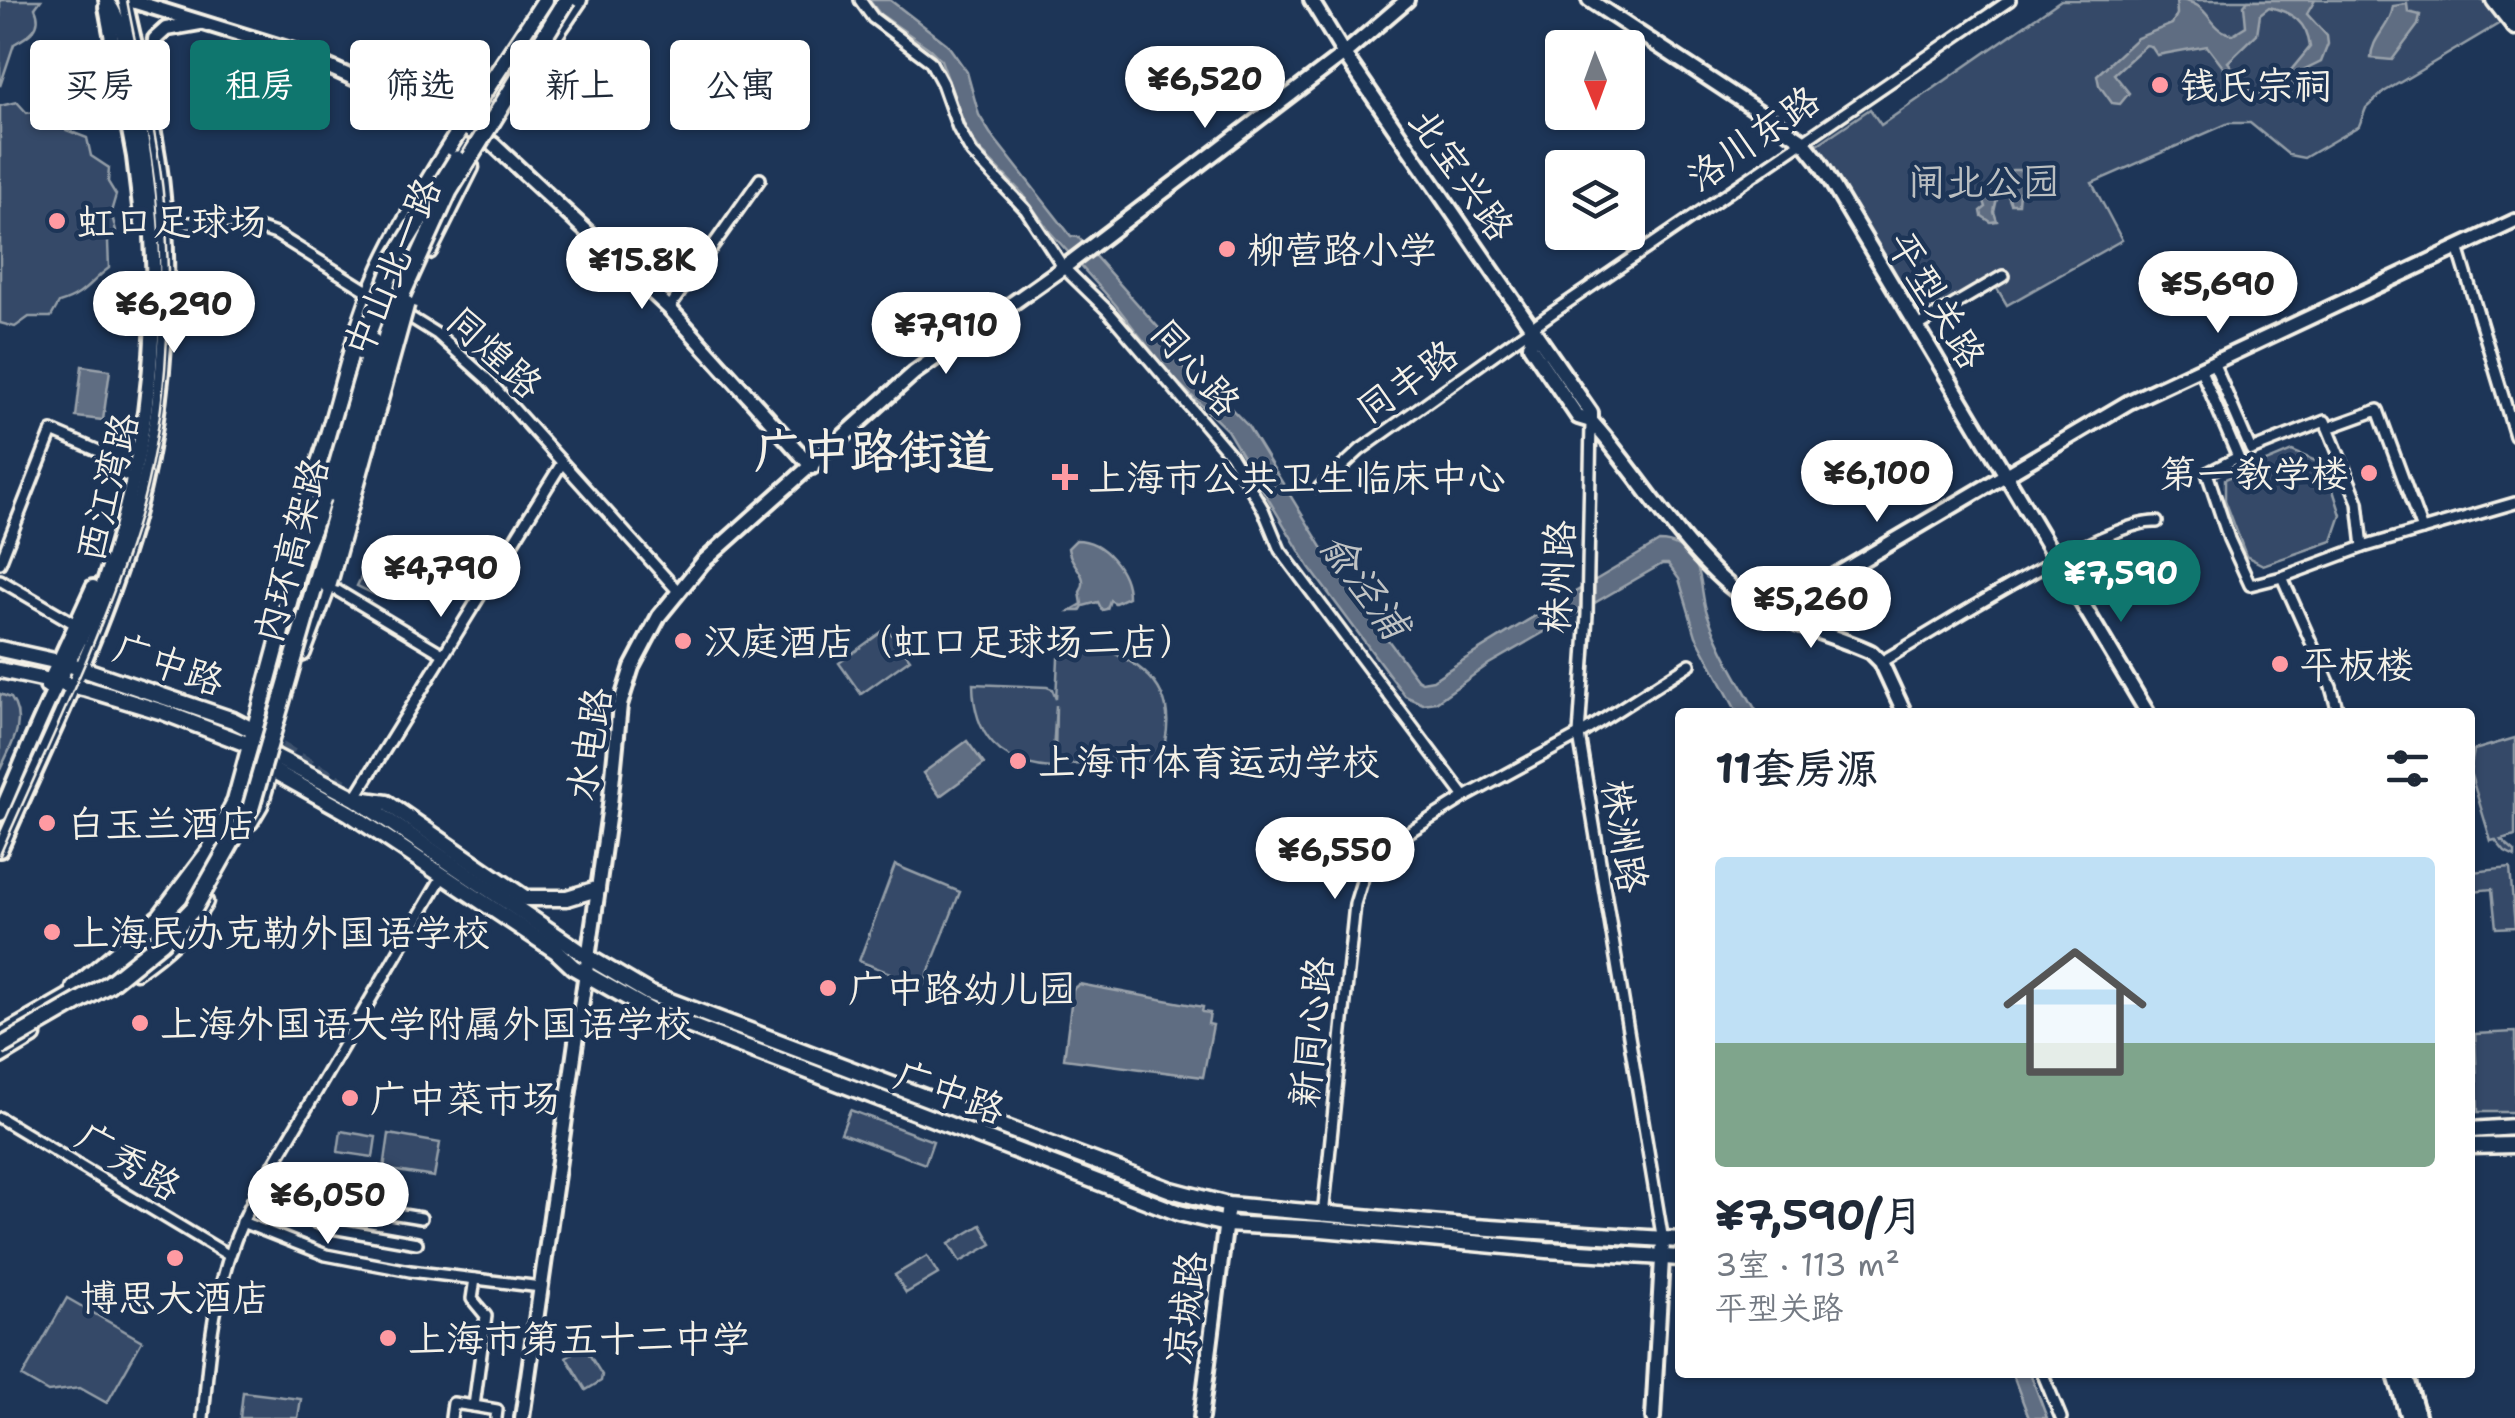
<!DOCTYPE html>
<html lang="zh">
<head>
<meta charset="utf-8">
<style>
	body { margin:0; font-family:"Shantell Sans","LXGW WenKai TC",sans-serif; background:#f6f6f7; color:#1f2937; height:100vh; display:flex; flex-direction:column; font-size:38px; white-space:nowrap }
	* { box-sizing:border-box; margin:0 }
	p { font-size:32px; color:#747a83 }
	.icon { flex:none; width:55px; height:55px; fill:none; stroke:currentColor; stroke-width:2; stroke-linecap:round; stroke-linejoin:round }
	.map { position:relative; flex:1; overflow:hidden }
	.side { position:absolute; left:1675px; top:708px; width:800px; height:670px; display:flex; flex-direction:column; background:#fff; border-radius:10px; box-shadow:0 2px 8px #0004 }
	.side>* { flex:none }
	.hud { position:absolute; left:30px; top:40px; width:950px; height:90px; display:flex; gap:20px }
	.needle { width:65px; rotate:179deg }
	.fabs { position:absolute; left:1545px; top:30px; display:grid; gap:20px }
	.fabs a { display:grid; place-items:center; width:100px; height:100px; border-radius:10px; background:#fff; box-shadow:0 2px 8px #0004; font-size:50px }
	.price { position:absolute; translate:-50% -85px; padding:0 22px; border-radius:35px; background:#fff; color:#222; font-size:32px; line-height:65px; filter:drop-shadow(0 2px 5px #0008) }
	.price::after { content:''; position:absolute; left:50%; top:60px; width:30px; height:22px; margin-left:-15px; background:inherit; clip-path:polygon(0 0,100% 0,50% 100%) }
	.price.on { background:#0f766e; color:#fff }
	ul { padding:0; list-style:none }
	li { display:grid; align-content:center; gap:20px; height:530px; padding:0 40px }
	li span { display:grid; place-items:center; height:310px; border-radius:10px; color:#555 }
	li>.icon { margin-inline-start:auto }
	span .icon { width:180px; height:180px; fill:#fffc; stroke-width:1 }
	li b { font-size:42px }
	h2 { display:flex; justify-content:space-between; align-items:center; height:120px; padding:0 40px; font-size:42px }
	.pill { padding:0 35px; border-radius:10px; background:#fff; box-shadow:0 2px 8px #0004; font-size:35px; line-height:90px }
	.pill.on { background:#0f766e; color:#fff }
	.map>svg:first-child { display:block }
</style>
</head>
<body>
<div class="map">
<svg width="2515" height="1418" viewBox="0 0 2515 1418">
	<rect width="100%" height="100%" fill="#1d3557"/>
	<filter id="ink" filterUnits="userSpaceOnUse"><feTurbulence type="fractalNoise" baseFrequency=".01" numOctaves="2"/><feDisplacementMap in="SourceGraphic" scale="20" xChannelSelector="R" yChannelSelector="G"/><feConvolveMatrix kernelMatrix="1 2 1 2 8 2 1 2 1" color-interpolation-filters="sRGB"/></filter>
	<g filter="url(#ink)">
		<g fill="#354a67" stroke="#949ea8" stroke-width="2.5">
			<path d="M0,0H41L35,8C44,27 29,36 14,44L0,86Z"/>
			<polygon points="2061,0 2486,0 2500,23 2384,92 2366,108 2359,126 2304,158 2289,155 2250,123 2229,123 2092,183 2122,240 2007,305 1995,285 1925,324 1815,146 1870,109 1881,125"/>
			<path d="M17,102L27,113L45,111L66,130L87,138L91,156L109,168L108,182L116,195L111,212L116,231L108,242L109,268C89,283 84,296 59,303L51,317H29L15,327L0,323V106Z"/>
			<polygon points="2292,451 2325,465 2341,515 2332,541 2263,565 2246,556 2225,500 2225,479"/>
			<polygon points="377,544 399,554 378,596 357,586"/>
			<polygon points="887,628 910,659 861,694 839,663"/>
			<path d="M1111,652C1163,674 1179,709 1159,761L1059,765L1055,759L1056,705L1052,768C999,764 974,736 973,684L1047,687L1052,689L1056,699L1058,659L1074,653Z"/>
			<path d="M0,694L11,698C28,722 10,747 0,770Z"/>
			<polygon points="2515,738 2515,836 2501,840 2515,852 2515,857 2505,852 2495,840 2491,841 2470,772 2474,750"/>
			<polygon points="895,865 960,892 923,986 859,961"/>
			<polygon points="2510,868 2515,927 2496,928 2492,889 2472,891 2471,872"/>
			<polygon points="2515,1032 2515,1112 2478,1112 2475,1034"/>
			<polygon points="850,1110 933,1141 925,1164 841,1133"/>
			<polygon points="341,1131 376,1137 373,1157 338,1152"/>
			<polygon points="389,1134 440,1143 434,1177 384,1169"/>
			<polygon points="981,1225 992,1244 960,1262 949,1244"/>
			<polygon points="927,1256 938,1274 906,1293 895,1275"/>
			<polygon points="67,1298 142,1341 107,1403 80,1388 48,1392 22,1377"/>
			<polygon points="584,1346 602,1375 601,1381 586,1390 566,1357"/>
			<polygon points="243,1392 301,1399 298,1418 240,1418"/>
		</g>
		<g fill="#5e6d82" stroke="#9aa2ab" stroke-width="2.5" fill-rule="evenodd">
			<path d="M869,0H890L947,44L967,72L979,115L990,133L1071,236L1078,237L1164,334L1174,357L1187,372L1215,392L1247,425L1336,570L1417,679L1422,682L1433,680C1507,630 1584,588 1659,542C1673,542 1684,548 1693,560C1703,574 1701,596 1707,613C1719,648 1738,680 1757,712H1737L1696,636L1679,579L1668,564H1662L1489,664L1436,702L1423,704L1405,696L1309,567L1227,430L1170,375L1115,304L1050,232L1023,194L979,149L967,132L941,60L930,49L880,14Z"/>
			<path d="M2176,0C2211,0 2207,31 2233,34L2246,26L2244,5L2248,0H2315L2307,14L2327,36L2328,44L2321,62L2301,72L2294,87L2258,103L2245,96L2207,46L2157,55L2151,46L2146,45L2114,74L2129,93L2120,104L2112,103L2099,85L2097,75L2137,38L2172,24L2177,14ZM2269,7C2292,12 2307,22 2310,47L2277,87L2263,96L2248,89L2228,62L2257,34L2260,14Z"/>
			<path d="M2407,4L2408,12L2420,15L2418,25L2392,60L2371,58C2371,38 2391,26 2393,6Z"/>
			<polygon points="2012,170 2023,170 2032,174 2028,187 2019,192 2018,204 2011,204 2007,193 1998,194 1994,212 1997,221 1991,222 1982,216 1981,211 1986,207 1981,192"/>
			<polygon points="82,366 110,370 103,420 76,417"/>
			<path d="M1076,540C1104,540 1128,571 1128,597L1115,603L1110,600L1107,609L1102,610L1098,602L1083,606L1080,611H1070L1082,604L1080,592C1091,575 1070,566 1068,548Z"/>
			<polygon points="967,741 984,764 940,796 923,773"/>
			<polygon points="1079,984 1203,1007 1202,1012 1210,1013 1208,1024 1213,1025 1203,1077 1064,1059 1073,989"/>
			<polygon points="2012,1373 2030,1373 2047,1418 2029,1418"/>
		</g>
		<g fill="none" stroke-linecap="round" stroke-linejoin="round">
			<g stroke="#3d516d" stroke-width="14" stroke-dasharray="14 7" stroke-linecap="butt">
				<polyline points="17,665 64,678"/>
				<polyline points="262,738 343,785"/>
			</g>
			<defs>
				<g id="street">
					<polyline points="860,0 873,18 930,61 942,83 958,128 972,153 1026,210 1063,267 1107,310 1230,454 1263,509 1280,550 1465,797"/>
					<polyline points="165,223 243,223 276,234 437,334 487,379 677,590"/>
					<polyline points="2458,247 2515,436"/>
					<polyline points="669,308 760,179"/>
					<polyline points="1918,326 2003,276"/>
					<polyline points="2200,368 2238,457 2207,473 2229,539 2250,585 2282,577 2363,547 2358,502 2325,421 2251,450 2213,362"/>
					<polyline points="1591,424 1587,615 1579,735 1663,1241"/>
					<polyline points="2328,428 2378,410 2422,530"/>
					<polyline points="108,455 117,471 127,476"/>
					<polyline points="108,455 133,447"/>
					<polyline points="1319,488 1360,450 1552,313 2010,0"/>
					<polyline points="2363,547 2515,503"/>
					<polyline points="0,563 52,431 108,455"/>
					<polyline points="2282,577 2331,687 2338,712"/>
					<polyline points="0,580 77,625"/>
					<polyline points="328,585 443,654"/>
					<path d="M1881,662C1932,633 2109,518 2157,522"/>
					<polyline points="355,798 562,463"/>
					<polyline points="0,1118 228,1255"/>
					<polyline points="270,1171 335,1204 421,1218"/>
					<polyline points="253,1200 332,1228 417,1243"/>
					<polyline points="1323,1216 1355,904 1366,868 1385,847 1465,797 1579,735 1690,664"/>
					<polyline points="242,1222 326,1255 410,1271 541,1287"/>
					<polyline points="2042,1372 2061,1418"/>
					<polyline points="474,1406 497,1410 496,1418"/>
					<path d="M203,1418C210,1338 215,1273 253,1200L442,877"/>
					<polyline points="451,1418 453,1403 474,1406 486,1316 472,1299 475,1279"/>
				</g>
				<g id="secondary">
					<polyline points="129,0 291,50 463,127 493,144 669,308 812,467"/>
					<polyline points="1311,0 1344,54 1532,328 1530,346 1578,417 1591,421"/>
					<polyline points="1589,0 1802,140 1818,160 2147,712"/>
					<polyline points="106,7 134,157 142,224"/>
					<polyline points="145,95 153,76 155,39 166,29 200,23"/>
					<path d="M1532,328L1591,413V421C1642,477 1686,559 1750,601C1785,625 1832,634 1871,652L1881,662L1904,712"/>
					<polyline points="1772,613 2129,402 2515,221"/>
					<polyline points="47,687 93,587"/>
					<path d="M0,814C19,770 37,725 58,682C70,659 82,638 92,614C154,458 168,288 139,123C132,84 131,32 106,0"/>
					<path d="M0,850C46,744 101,638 133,526C161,428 170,326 165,225C162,149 141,74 125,0"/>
					<polyline points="2394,1372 2408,1418"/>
					<polyline points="2405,1372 2419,1418"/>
					<polyline points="522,1418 610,805 620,705 632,667 659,616 703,562 914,373 1071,262 1344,54 1407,0"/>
					<polyline points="1201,1418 1228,1205"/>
					<polyline points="1653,1418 1663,1241"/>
				</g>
				<g id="primary">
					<polyline points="2494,0 2515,27"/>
					<polyline points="538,60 579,0"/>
					<polyline points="429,251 471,167"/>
					<polyline points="0,649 68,664 233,720 256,732 274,756 355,798 588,957 649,993 1171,1190 1228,1205 1475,1227 1680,1240"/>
					<polyline points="0,670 87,689 163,712 252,746 270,769 349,813 556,951 573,967 651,1011 1179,1213 1226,1224 1322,1229 1547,1250 1680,1258"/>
					<polyline points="359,799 387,803 525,898 567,898 597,889"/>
					<polyline points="250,822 260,805 272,763"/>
					<path d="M136,971C163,952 188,931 205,902"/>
					<path d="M74,988L160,916L209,851L235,801L304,547C299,511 318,469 328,435C346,376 359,310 388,254C432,166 492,82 545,0"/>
					<polyline points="0,1056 33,1036"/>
					<polyline points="2470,1130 2515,1127"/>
					<polyline points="2470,1146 2515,1145"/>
				</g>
				<g id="highway">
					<polyline points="2506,0 2515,16"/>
					<polyline points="304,547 316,519"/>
					<polyline points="302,653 328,585"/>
					<polyline points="162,933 186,903 229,831"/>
					<polyline points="0,1037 106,976 133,956"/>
				</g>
			</defs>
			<use href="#street" stroke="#f4f1e8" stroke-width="16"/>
			<use href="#secondary" stroke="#f4f1e8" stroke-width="20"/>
			<use href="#primary" stroke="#f4f1e8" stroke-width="21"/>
			<use href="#highway" stroke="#f4f1e8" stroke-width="22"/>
			<use href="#street" stroke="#1d3557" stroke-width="9"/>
			<use href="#secondary" stroke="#1d3557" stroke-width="12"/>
			<use href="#primary" stroke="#1d3557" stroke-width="14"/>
			<use href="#highway" stroke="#1d3557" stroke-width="15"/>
			<path stroke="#f4f1e8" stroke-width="2.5" d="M0,855C46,749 99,643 134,533C167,427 174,311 164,202C158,133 139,67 127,0"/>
			<defs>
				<g id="highway-bridge">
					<polyline points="361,352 396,257 457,159"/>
					<polyline points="329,493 373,342"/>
					<polyline points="316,519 327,480"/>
					<polyline points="328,585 406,304"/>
					<polyline points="0,1047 109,984 161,942 194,908 251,807 393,314 449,191 567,0"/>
				</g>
			</defs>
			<use href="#highway-bridge" stroke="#f4f1e8" stroke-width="22" stroke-linecap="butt"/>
			<use href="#highway-bridge" stroke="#1d3557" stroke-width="15"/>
		</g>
	</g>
	<g fill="#ff9aa2" stroke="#1d3557" stroke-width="4">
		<circle cx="2160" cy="85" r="10"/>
		<circle cx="57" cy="221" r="10"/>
		<circle cx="1227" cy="249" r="10"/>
		<circle cx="2369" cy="473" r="10"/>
		<path d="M1060 462h10v10h10v10h-10v10h-10v-10h-10v-10h10z"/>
		<circle cx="683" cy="641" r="10"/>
		<circle cx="2280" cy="664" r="10"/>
		<circle cx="1018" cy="761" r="10"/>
		<circle cx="47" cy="823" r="10"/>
		<circle cx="52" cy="932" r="10"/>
		<circle cx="828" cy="988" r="10"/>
		<circle cx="140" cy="1023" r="10"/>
		<circle cx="350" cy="1098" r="10"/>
		<circle cx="175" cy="1258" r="10"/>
		<circle cx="388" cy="1338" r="10"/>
	</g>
	<g text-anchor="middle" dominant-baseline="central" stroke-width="9" stroke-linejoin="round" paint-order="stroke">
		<g font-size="38" fill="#f4f1e8" stroke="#1d3557" text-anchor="start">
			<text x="2180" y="85">钱氏宗祠</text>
			<text x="77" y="221">虹口足球场</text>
			<text x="1247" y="249">柳营路小学</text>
			<text x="2349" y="473" text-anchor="end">第一教学楼</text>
			<text x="1088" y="477">上海市公共卫生临床中心</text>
			<text x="703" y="641">汉庭酒店（虹口足球场二店）</text>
			<text x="2300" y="664">平板楼</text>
			<text x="1038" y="761">上海市体育运动学校</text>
			<text x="67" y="823">白玉兰酒店</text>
			<text x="72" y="932">上海民办克勒外国语学校</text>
			<text x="848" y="988">广中路幼儿园</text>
			<text x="160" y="1023">上海外国语大学附属外国语学校</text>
			<text x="370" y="1098">广中菜市场</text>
			<text x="175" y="1297" text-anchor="middle">博思大酒店</text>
			<text x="408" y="1338">上海市第五十二中学</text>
		</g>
		<g font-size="38" fill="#f4f1e8" stroke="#1d3557">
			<text transform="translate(1753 138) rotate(-35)">洛川东路</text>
			<text transform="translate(1462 174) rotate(55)">北宝兴路</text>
			<text transform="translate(392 267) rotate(-67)">中山北一路</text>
			<text transform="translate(1937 300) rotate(59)">平型关路</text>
			<text transform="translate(495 352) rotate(43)">同煌路</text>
			<text transform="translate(1196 367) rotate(49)">同心路</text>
			<text transform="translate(1407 381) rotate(-35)">同丰路</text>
			<text transform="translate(107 487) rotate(-76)">西江湾路</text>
			<text transform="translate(291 550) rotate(-75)">内环高架路</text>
			<text transform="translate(1557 577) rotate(-87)">株州路</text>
			<text transform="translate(169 664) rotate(19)">广中路</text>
			<text transform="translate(589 744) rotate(-81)">水电路</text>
			<text transform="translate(1625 836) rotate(81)">株洲路</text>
			<text transform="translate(1311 1032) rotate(-84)">新同心路</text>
			<text transform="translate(950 1092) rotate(20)">广中路</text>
			<text transform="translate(129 1161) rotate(31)">广秀路</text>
			<text transform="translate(1185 1308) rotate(-83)">凉城路</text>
		</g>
		<g font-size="38" fill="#bbbfc1" stroke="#1d3557">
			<text x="1984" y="181">闸北公园</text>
		</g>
		<g font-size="40" font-style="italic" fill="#c0c3c4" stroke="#1d3557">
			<text transform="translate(1365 585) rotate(54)">俞泾浦</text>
		</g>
		<g font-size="48" font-weight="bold" fill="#f4f1e8" stroke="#1d3557">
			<text x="874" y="451">广中路街道</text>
		</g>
	</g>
</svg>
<div class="fabs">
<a><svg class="needle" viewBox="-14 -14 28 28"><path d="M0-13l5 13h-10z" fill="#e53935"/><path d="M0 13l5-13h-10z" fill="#747a83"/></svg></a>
<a><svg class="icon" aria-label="layers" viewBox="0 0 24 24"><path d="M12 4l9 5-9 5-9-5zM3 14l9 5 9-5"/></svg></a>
</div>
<b class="price" style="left:1205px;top:131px">¥6,520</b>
<b class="price" style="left:642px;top:312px">¥15.8K</b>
<b class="price" style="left:2218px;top:336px">¥5,690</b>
<b class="price" style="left:174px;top:356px">¥6,290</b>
<b class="price" style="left:946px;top:377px">¥7,910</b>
<b class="price" style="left:1877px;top:525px">¥6,100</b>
<b class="price" style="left:441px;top:620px">¥4,790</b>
<b class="price on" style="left:2121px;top:625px">¥7,590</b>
<b class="price" style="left:1811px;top:651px">¥5,260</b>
<b class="price" style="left:1335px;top:902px">¥6,550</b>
<b class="price" style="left:328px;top:1247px">¥6,050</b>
<div class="hud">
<a class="pill">买房</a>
<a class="pill on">租房</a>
<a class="pill">筛选</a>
<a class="pill">新上</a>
<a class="pill">公寓</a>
</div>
<section class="side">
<h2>11套房源<svg class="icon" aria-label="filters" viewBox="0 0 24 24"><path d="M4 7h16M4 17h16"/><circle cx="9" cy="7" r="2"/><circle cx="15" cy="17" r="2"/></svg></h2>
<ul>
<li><span style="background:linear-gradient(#bfe0f5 60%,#7fa58c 0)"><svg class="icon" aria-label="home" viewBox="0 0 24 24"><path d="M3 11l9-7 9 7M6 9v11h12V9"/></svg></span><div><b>¥7,590/月</b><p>3室 · 113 m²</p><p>平型关路</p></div></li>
</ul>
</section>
</div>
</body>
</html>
